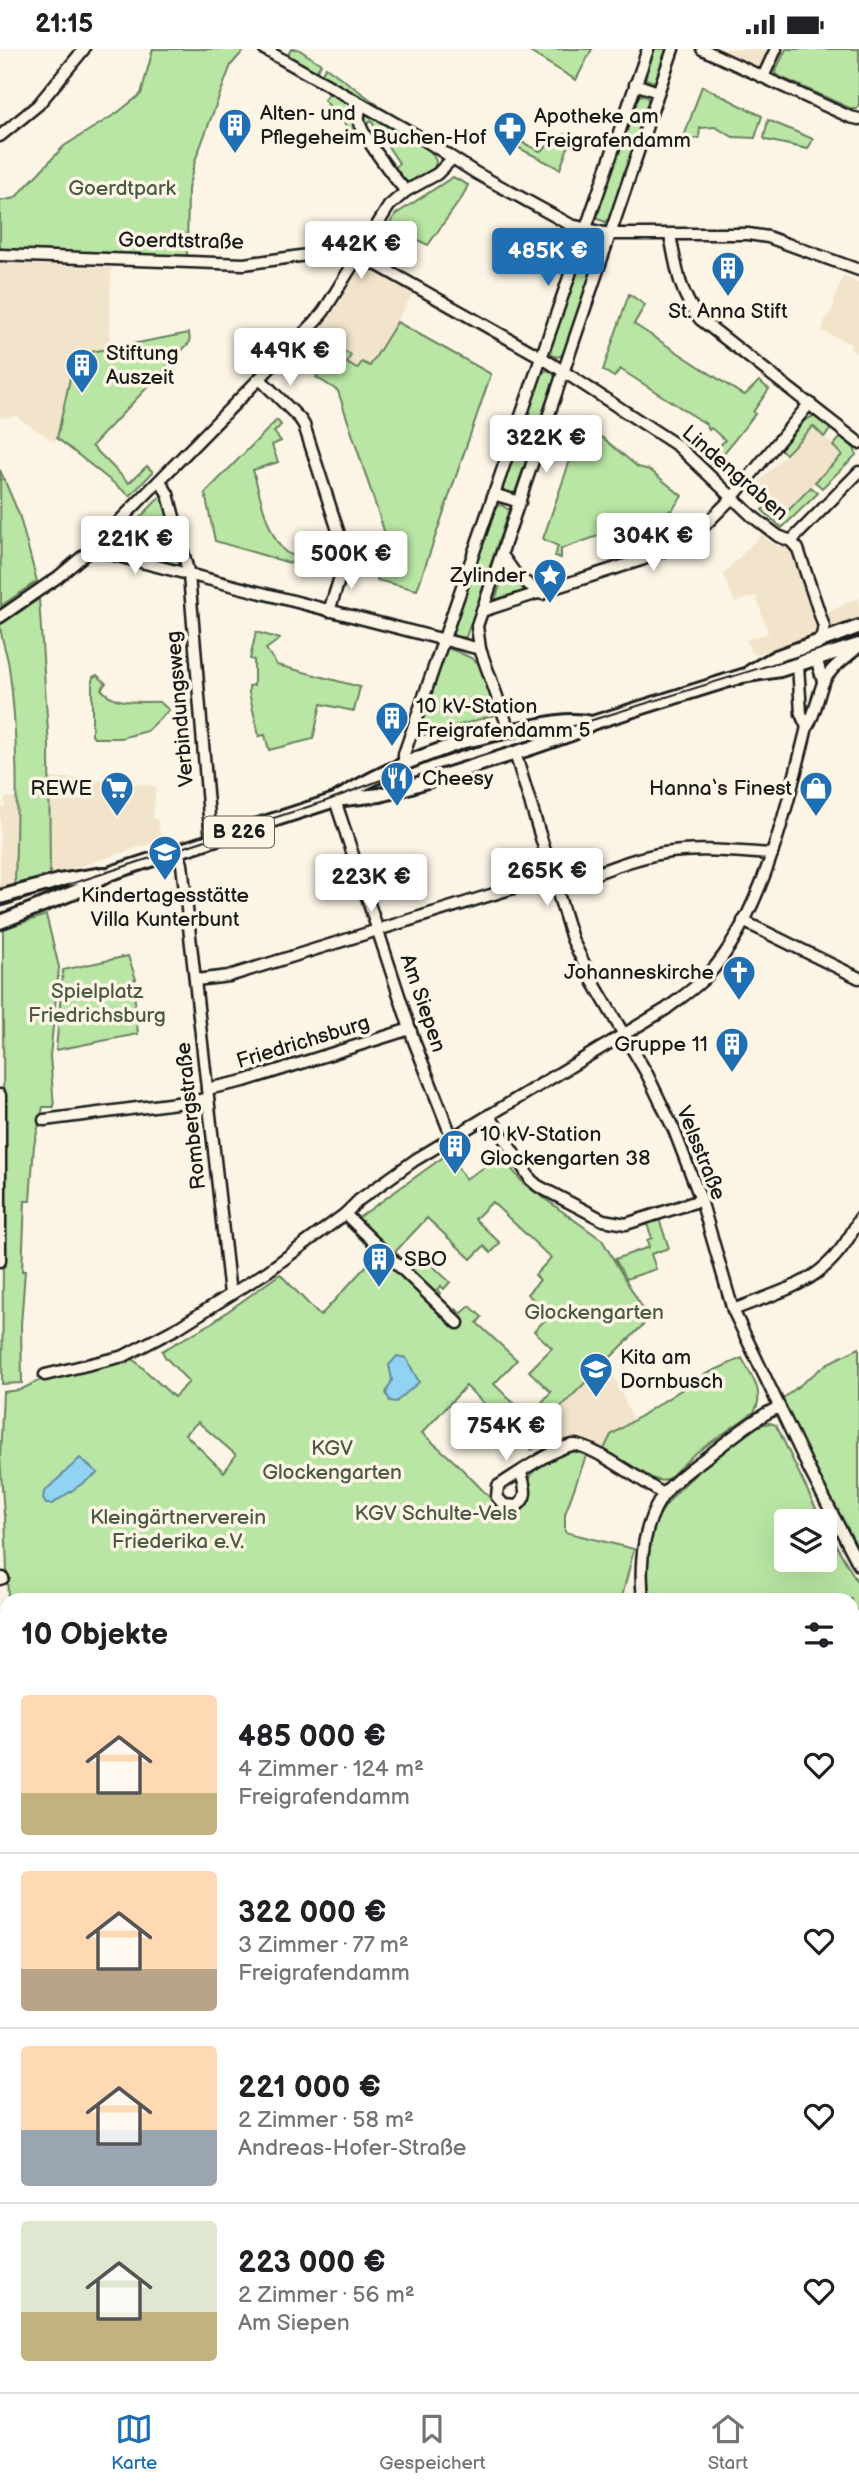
<!DOCTYPE html>
<html lang="de">
<head>
<meta charset="utf-8">
<style>
	body { margin:0; font-family:"Balsamiq Sans",sans-serif; background:#f6f6f6; color:#202124; height:100vh; display:flex; flex-direction:column; font-size:26px; white-space:nowrap }
	* { box-sizing:border-box; margin:0 }
	p { font-size:23px; color:#757577 }
	.icon { flex:none; width:38px; height:38px; fill:none; stroke:currentColor; stroke-width:2; stroke-linecap:round; stroke-linejoin:round }
	.map { position:relative; flex:1; overflow:hidden }
	.side { position:absolute; left:0px; top:1544px; width:859px; height:800px; display:flex; flex-direction:column; background:#fff; border-radius:21px 21px 0 0; box-shadow:0 7px 28px #0002 }
	.side>* { flex:none }
	.controls { position:absolute; left:774px; top:1460px; display:grid; gap:14px }
	.controls a { display:grid; place-items:center; width:63px; height:63px; border-radius:7px; background:#fff; box-shadow:0 7px 28px #0002; font-size:35px }
	.price { position:absolute; translate:-50% -60px; padding:0 16px; border-radius:7px; background:#fff; color:#222; font-size:23px; line-height:46px; filter:drop-shadow(0 2px 4px #0008) }
	.price::after { content:''; position:absolute; left:50%; top:42px; width:21px; height:16px; margin-left:-10px; background:inherit; clip-path:polygon(0 0,100% 0,50% 100%) }
	.price.selected { background:#1f6fb2; color:#fff }
	ul { padding:0; list-style:none }
	li { display:flex; align-items:center; gap:21px; height:175px; padding:0 21px }
	li+li { border-top:2px solid #e0e0e0 }
	li span { display:grid; place-items:center; flex:none; width:196px; height:140px; border-radius:7px; color:#555 }
	li>.icon { margin-inline-start:auto }
	span .icon { width:84px; height:84px; fill:#fffc; stroke-width:1 }
	li b { font-size:30px }
	h2 { display:flex; justify-content:space-between; align-items:center; height:84px; padding:0 21px; font-size:30px }
	.status { display:flex; justify-content:space-between; align-items:center; height:49px; padding:0 35px; background:#fff; direction:ltr }
	.status svg { height:19px; fill:currentColor }
	.dock { display:flex; justify-content:space-around; align-items:center; height:98px; border-top:2px solid #e0e0e0; background:#fff; font-size:19px; color:#757577 }
	.dock a { display:grid; justify-items:center; gap:4px }
	.dock .selected { color:#1f6fb2 }
	.map>svg:first-child { display:block }
</style>
</head>
<body>
<div class="status"><b>21:15</b><svg viewBox="0 0 49 12"><path d="M0 12V9h3v3zM5 12V6h3v6zM10 12V3h3v9zM15 12V0h3v12zM26 1h20v11H26zM47 4h2v5h-2z"/></svg></div>
<div class="map">
<svg width="859" height="2343" viewBox="0 0 859 2343">
	<rect width="100%" height="100%" fill="#fcf5e5"/>
	<filter id="ink" filterUnits="userSpaceOnUse"><feTurbulence type="fractalNoise" baseFrequency=".0143" numOctaves="2"/><feDisplacementMap in="SourceGraphic" scale="14" xChannelSelector="R" yChannelSelector="G"/><feConvolveMatrix kernelMatrix="1 2 1 2 8 2 1 2 1" color-interpolation-filters="sRGB"/></filter>
	<g filter="url(#ink)">
		<g fill="#f1e4cb">
			<polygon points="720,0 769,0 762,15 756,17"/>
			<polygon points="0,214 111,219 110,299 75,306 57,389 54,393 16,367 0,369"/>
			<polygon points="361,216 367,216 413,244 370,317 358,321 346,314 350,306 312,285 334,261"/>
			<polygon points="843,227 859,234 859,306 850,300 851,295 822,282 824,273 835,256 833,255"/>
			<polygon points="813,377 843,405 782,468 752,440"/>
			<polygon points="761,485 771,494 778,497 789,496 794,501 817,569 859,548 859,571 770,605 765,602 756,606 750,602 746,591 768,584 756,547 735,553 723,526"/>
			<polygon points="49,729 74,729 156,737 153,769 157,771 162,791 50,827"/>
			<polygon points="18,748 15,835 0,840 0,757 5,758 5,749"/>
			<polygon points="601,1319 607,1326 612,1322 633,1371 611,1386 604,1400 581,1389 569,1389 554,1395 542,1377 589,1328"/>
			<polygon points="7,1560 7,1856 0,1843 0,1563"/>
			<polygon points="0,2257 7,2261 7,2336 128,2336 138,2343 0,2343"/>
			<polygon points="332,2336 529,2336 528,2343 335,2343"/>
		</g>
		<g fill="#b9e6a4" stroke="#6a8160" stroke-width="2" fill-rule="evenodd">
			<polygon points="153,0 245,0 231,16 195,112 188,140 187,208 58,202 0,202 0,152 15,149 64,97 117,64 141,45"/>
			<polygon points="291,0 298,0 321,15 316,23 287,8"/>
			<polygon points="525,0 592,0 576,31"/>
			<polygon points="652,0 668,0 658,30 653,33 646,30 644,25"/>
			<polygon points="786,0 859,0 859,55 857,60 852,60 776,26 775,23"/>
			<polygon points="326,18 378,56 377,58 320,26"/>
			<polygon points="702,37 762,67 755,89 733,88 715,78 700,79 699,89 690,91 680,99"/>
			<polygon points="331,43 352,56 353,79 358,86 356,88 324,51"/>
			<polygon points="641,46 647,48 649,54 612,167 605,173 598,170 597,161 635,50"/>
			<path d="M367,66C382,70 429,94 434,108C437,113 436,113 434,119L410,133L405,132L393,121L399,114L371,72L364,77L363,68Z"/>
			<polygon points="768,71 813,90 808,100 766,91 764,89"/>
			<polygon points="564,85 572,87 560,120 509,94 515,90 540,102"/>
			<polygon points="453,128 468,136 463,147 428,196 388,177 396,165"/>
			<polygon points="589,198 595,200 597,209 563,306 557,308 552,306 549,301 581,203"/>
			<polygon points="629,245 645,256 634,275 740,344 745,346 759,332 769,340 753,363 755,365 720,409 714,404 725,391 711,379 709,381 706,375 620,320 614,328 603,321"/>
			<polygon points="397,273 491,325 417,541 377,531 380,516 394,512 338,342 316,328 327,316 310,299 319,289 351,306 347,314 357,320 362,313 370,317"/>
			<polygon points="189,284 190,293 92,397 129,434 147,417 153,423 130,447 57,389 75,306"/>
			<polygon points="547,321 552,323 555,328 515,443 510,445 502,440 541,324"/>
			<polygon points="814,367 831,380 824,388 813,377 786,405 780,400 805,371"/>
			<path d="M277,371L281,376L274,383L281,392L272,396L278,413L253,421C259,442 269,492 287,504C296,509 305,506 314,504L310,520L215,492L205,444Z"/>
			<polygon points="583,381 603,389 638,418 650,421 682,447 672,461 561,500 561,509 555,507 558,497 543,490 580,382"/>
			<polygon points="841,388 855,400 856,406 822,439 815,433 842,406 833,397"/>
			<polygon points="0,421 19,465 37,532 1,557"/>
			<polygon points="811,438 818,444 782,479 762,461 768,455 782,468"/>
			<polygon points="163,445 181,510 180,515 176,517 113,500 111,498"/>
			<polygon points="501,456 509,461 466,588 455,588 453,583 495,457"/>
			<polygon points="506,521 523,537 524,544 497,553 495,550"/>
			<path d="M39,550L49,697L50,827L15,835C17,763 19,690 9,618C7,604 1,590 0,576Z"/>
			<polygon points="256,583 280,590 266,600 277,616 360,638 354,662 321,655 313,690 269,701 265,686 259,687 249,644 249,637 254,636 254,611 250,610"/>
			<path d="M447,599C491,614 484,620 497,663L495,666L417,688Z"/>
			<path d="M97,626L106,634L101,640C116,657 138,652 160,653L169,661L147,682L121,689H94L92,686V632L93,628Z"/>
			<path d="M46,866L59,918L50,1007L54,1058H43L34,1096L30,1152H25L22,1222H25L21,1276L22,1334L2,1335C4,1183 3,1032 3,880Z"/>
			<polygon points="128,907 136,930 133,931 138,985 56,1001 63,921"/>
			<path d="M449,1104L465,1130L502,1108L523,1134L602,1191L649,1270L542,1377L530,1367L551,1343L529,1322L552,1299L534,1282L550,1266L527,1245L540,1231L535,1226L551,1209L492,1153L475,1170L500,1194L491,1204L484,1197L471,1210L427,1169L395,1203L412,1219L423,1208L450,1233L444,1240L441,1237L437,1241L440,1244L437,1247L453,1263L456,1260L461,1265L470,1257L482,1268L477,1274L517,1311L494,1335L549,1389L532,1401L466,1337L422,1384L457,1415L505,1464C513,1463 521,1463 526,1456C532,1448 526,1438 530,1429C537,1412 571,1396 587,1404L565,1465V1483L634,1500L622,1548L631,1550H8L5,1466H4L0,1409L3,1343L20,1341L46,1328L133,1310L174,1348L189,1333L165,1308L162,1302L210,1275L280,1225L320,1267L368,1215L372,1201L347,1177ZM198,1373L236,1406L224,1423L185,1385Z"/>
			<polygon points="659,1170 669,1199 651,1205 656,1220 626,1230 615,1210 649,1198 647,1191 652,1189 647,1175"/>
			<polygon points="859,1299 859,1503 781,1351 828,1314"/>
			<path d="M742,1309C751,1327 766,1344 754,1363L693,1406L669,1429L662,1432L654,1430L604,1400L611,1386L706,1325Z"/>
			<path d="M770,1374L776,1376L822,1472H786V1510H824V1475L859,1536V1560L852,1566V1550H651C635,1476 667,1448 720,1405C734,1394 751,1376 770,1374Z"/>
			<polygon points="577,2336 654,2336 652,2343 575,2343"/>
		</g>
		<g fill="#92d3f3" stroke="#638a9d" stroke-width="2">
			<polygon points="397,1307 406,1309 419,1333 396,1353 390,1352 386,1344 392,1331 389,1316"/>
			<polygon points="80,1409 98,1424 52,1455 46,1455 43,1450 44,1443"/>
		</g>
		<g fill="none" stroke-linecap="round" stroke-linejoin="round">
			<defs>
				<g id="minor">
					<polyline points="264,0 423,90 476,124 571,176 609,185 748,185 768,188 859,221"/>
					<polyline points="702,0 850,68 859,70"/>
					<polyline points="763,28 776,0"/>
					<polyline points="635,35 658,43"/>
					<path d="M361,55C360,61 358,67 359,72C362,87 395,130 406,142"/>
					<polyline points="0,87 38,56 84,0"/>
					<path d="M670,186C676,216 679,245 700,270L859,394"/>
					<polyline points="0,206 244,215 349,200 541,308 678,397 752,467 778,487 791,492 798,500 824,578 816,609 823,632"/>
					<path d="M260,330L300,370L304,376L341,491C348,514 336,539 329,562"/>
					<polyline points="160,432 168,445 189,526 211,792"/>
					<polyline points="493,445 520,453"/>
					<polyline points="791,492 859,423"/>
					<polyline points="95,497 106,504 480,600"/>
					<polyline points="502,506 517,527 542,545"/>
					<polyline points="482,562 641,511 680,495 701,480 732,449 810,354"/>
					<polyline points="0,568 58,528 95,497 315,273 324,262 389,157 406,142 437,125 452,110"/>
					<polyline points="807,678 801,665 798,615 819,593"/>
					<polyline points="509,681 480,600 477,577 673,0"/>
					<polyline points="515,704 572,890 592,931 647,1025 674,1081 701,1151 733,1261 811,1424 859,1516"/>
					<polyline points="404,716 404,705 648,0"/>
					<polyline points="335,751 414,992 452,1089"/>
					<polyline points="178,803 182,815 230,1245"/>
					<path d="M556,839C592,827 627,810 664,804C700,798 737,803 772,805"/>
					<polyline points="743,872 859,929"/>
					<polyline points="196,931 229,927 552,827"/>
					<polyline points="207,1040 244,1032 410,980"/>
					<polyline points="0,1046 0,1212"/>
					<polyline points="489,1066 531,1131 538,1137 603,1171 626,1175 701,1151"/>
					<polyline points="44,1071 208,1050"/>
					<polyline points="345,1165 458,1274"/>
					<path d="M733,1261C793,1237 829,1233 859,1170"/>
					<path d="M45,1326L124,1307L179,1278L268,1222L345,1165L359,1151L415,1111L666,960C680,949 696,939 708,926C762,867 788,755 807,678C816,664 817,649 823,634C830,618 847,609 859,597"/>
					<path d="M521,1423C524,1437 530,1447 517,1457L504,1456L497,1448L498,1437C516,1426 556,1397 574,1396C590,1395 647,1435 663,1445"/>
					<polyline points="0,1530 3,1529"/>
					<path d="M643,1550C639,1513 643,1467 670,1438C685,1422 704,1411 721,1397C739,1383 757,1368 779,1358"/>
					<polyline points="852,1721 859,1714"/>
					<polyline points="852,1758 859,1763"/>
					<polyline points="0,1870 7,1883"/>
					<polyline points="852,1906 859,1908"/>
					<polyline points="852,1982 859,1970"/>
					<polyline points="0,2022 7,2023"/>
					<polyline points="852,2286 859,2287"/>
					<polyline points="225,2336 229,2343"/>
					<polyline points="710,2343 711,2336"/>
				</g>
				<g id="major">
					<polyline points="751,622 776,608 859,578"/>
					<path d="M338,749C397,713 461,690 529,678C552,674 569,669 592,674"/>
					<polyline points="0,848 59,832 104,825"/>
					<polyline points="0,873 80,841 111,824 335,751 380,746 405,739 531,699 574,684 592,674 742,627 780,621 859,596"/>
					<polyline points="0,2224 7,2229"/>
					<polyline points="0,2247 7,2251"/>
					<polyline points="143,2336 153,2343"/>
					<polyline points="177,2336 187,2343"/>
				</g>
			</defs>
			<use href="#minor" stroke="#1c1c1c" stroke-width="15"/>
			<use href="#major" stroke="#1c1c1c" stroke-width="18"/>
			<use href="#minor" stroke="#fcf5e5" stroke-width="10"/>
			<use href="#major" stroke="#fcf5e5" stroke-width="12"/>
			<polyline stroke="#1c1c1c" stroke-width="2" points="0,858 326,752 465,699 573,677 818,601 859,585"/>
		</g>
	</g>
	<defs>
		<symbol id="building-pin" viewBox="-11 -11 22 30"><path d="M0 17L-7.5 6A9.5 9.5 0 1 1 7.5 6Z" fill="#1f6fb2" stroke="#fcf5e5"/><path d="M-4-6H4V6H1V3H-1V6H-4ZM-2.5-4.3h1.7v1.8h-1.7ZM.8-4.3h1.7v1.8H.8ZM-2.5-1h1.7V.8h-1.7ZM.8-1h1.7V.8H.8Z" fill="#fff"/></symbol>
		<symbol id="pharmacy-pin" viewBox="-11 -11 22 30"><path d="M0 17L-7.5 6A9.5 9.5 0 1 1 7.5 6Z" fill="#1f6fb2" stroke="#fcf5e5"/><path d="M-2-6h4v4h4v4h-4v4h-4v-4h-4v-4h4Z" fill="#fff"/></symbol>
		<symbol id="sight-pin" viewBox="-11 -11 22 30"><path d="M0 17L-7.5 6A9.5 9.5 0 1 1 7.5 6Z" fill="#1f6fb2" stroke="#fcf5e5"/><path d="M0-6L1.8-2.2L6-1.7L2.9 1.2L3.7 5.4L0 3.3L-3.7 5.4L-2.9 1.2L-6-1.7L-1.8-2.2Z" fill="#fff"/></symbol>
		<symbol id="restaurant-pin" viewBox="-11 -11 22 30"><path d="M0 17L-7.5 6A9.5 9.5 0 1 1 7.5 6Z" fill="#1f6fb2" stroke="#fcf5e5"/><path d="M-5-6h1v4h1v-4h1v4h1v-4h1v5L-1.5 .5V6h-2V.5L-5-1ZM5-6V6H3V1.5H1.5Q1.5-4 5-6Z" fill="#fff"/></symbol>
		<symbol id="supermarket-pin" viewBox="-11 -11 22 30"><path d="M0 17L-7.5 6A9.5 9.5 0 1 1 7.5 6Z" fill="#1f6fb2" stroke="#fcf5e5"/><path d="M-6-5.5h2.5l.6 2H6L4.5 2H-2.5L-4.4-4H-6ZM-1.5 3.2a1.3 1.3 0 1 0 .1 0ZM3 3.2a1.3 1.3 0 1 0 .1 0Z" fill="#fff"/></symbol>
		<symbol id="shop-pin" viewBox="-11 -11 22 30"><path d="M0 17L-7.5 6A9.5 9.5 0 1 1 7.5 6Z" fill="#1f6fb2" stroke="#fcf5e5"/><path d="M-5-2.5h2.3a2.7 3.5 0 0 1 5.4 0H5L5.5 6h-11ZM-1.5-2.5h3a1.5 2.3 0 0 0-3 0Z" fill="#fff"/></symbol>
		<symbol id="school-pin" viewBox="-11 -11 22 30"><path d="M0 17L-7.5 6A9.5 9.5 0 1 1 7.5 6Z" fill="#1f6fb2" stroke="#fcf5e5"/><path d="M0-5L7-2L0 1L-7-2ZM-4 1L0 2.5L4 1V4Q0 6-4 4Z" fill="#fff"/></symbol>
		<symbol id="church-pin" viewBox="-11 -11 22 30"><path d="M0 17L-7.5 6A9.5 9.5 0 1 1 7.5 6Z" fill="#1f6fb2" stroke="#fcf5e5"/><path d="M-1.2-6h2.4v3.5h3.3v2.4h-3.3V6h-2.4V-.1h-3.3v-2.4h3.3Z" fill="#fff"/></symbol>
	</defs>
	<g fill-rule="evenodd">
		<use href="#building-pin" x="216" y="57" width="38" height="52"/>
		<use href="#pharmacy-pin" x="491" y="60" width="38" height="52"/>
		<use href="#building-pin" x="709" y="200" width="38" height="52"/>
		<use href="#building-pin" x="63" y="297" width="38" height="52"/>
		<use href="#sight-pin" x="531" y="507" width="38" height="52"/>
		<use href="#building-pin" x="373" y="650" width="38" height="52"/>
		<use href="#restaurant-pin" x="378" y="710" width="38" height="52"/>
		<use href="#supermarket-pin" x="98" y="720" width="38" height="52"/>
		<use href="#shop-pin" x="797" y="720" width="38" height="52"/>
		<use href="#school-pin" x="146" y="784" width="38" height="52"/>
		<use href="#church-pin" x="720" y="904" width="38" height="52"/>
		<use href="#building-pin" x="713" y="976" width="38" height="52"/>
		<use href="#building-pin" x="436" y="1078" width="38" height="52"/>
		<use href="#building-pin" x="360" y="1191" width="38" height="52"/>
		<use href="#school-pin" x="577" y="1301" width="38" height="52"/>
	</g>
	<g text-anchor="middle" dominant-baseline="central" stroke-width="7" stroke-linejoin="round" paint-order="stroke">
		<rect fill="#fcf5e5" stroke="#5f5d58" stroke-width="2" x="204" y="767.5" width="70" height="31" rx="5"/>
		<g font-size="19" font-weight="bold" fill="#1c1c1c">
			<text x="239" y="783">B 226</text>
		</g>
		<g font-size="21" fill="#1c1c1c" stroke="#fcf5e5" text-anchor="start">
			<text x="260" y="64">Alten- und<tspan x="260" dy="24">Pflegeheim Buchen-Hof</tspan></text>
			<text x="534" y="67">Apotheke am<tspan x="534" dy="24">Freigrafendamm</tspan></text>
			<text x="728" y="262" text-anchor="middle">St. Anna Stift</text>
			<text x="106" y="304">Stiftung<tspan x="106" dy="24">Auszeit</tspan></text>
			<text x="526" y="526" text-anchor="end">Zylinder</text>
			<text x="416" y="657">10 kV-Station<tspan x="416" dy="24">Freigrafendamm 5</tspan></text>
			<text x="422" y="729">Cheesy</text>
			<text x="92" y="739" text-anchor="end">REWE</text>
			<text x="792" y="739" text-anchor="end">Hanna‘s Finest</text>
			<text x="165" y="846" text-anchor="middle">Kindertagesstätte<tspan x="165" dy="24">Villa Kunterbunt</tspan></text>
			<text x="714" y="923" text-anchor="end">Johanneskirche</text>
			<text x="708" y="995" text-anchor="end">Gruppe 11</text>
			<text x="480" y="1085">10 kV-Station<tspan x="480" dy="24">Glockengarten 38</tspan></text>
			<text x="404" y="1210">SBO</text>
			<text x="620" y="1308">Kita am<tspan x="620" dy="24">Dornbusch</tspan></text>
		</g>
		<g font-size="21" fill="#4b5945" stroke="#fcf5e5">
			<text x="122" y="139">Goerdtpark</text>
			<text x="97" y="942">Spielplatz<tspan x="97" dy="24">Friedrichsburg</tspan></text>
			<text x="594" y="1263">Glockengarten</text>
			<text x="332" y="1399">KGV<tspan x="332" dy="24">Glockengarten</tspan></text>
			<text x="436" y="1464">KGV Schulte-Vels</text>
			<text x="178" y="1468">Kleingärtnerverein<tspan x="178" dy="24">Friederika e.V.</tspan></text>
		</g>
		<g font-size="21" fill="#1c1c1c" stroke="#fcf5e5">
			<text transform="translate(181 192) rotate(1)">Goerdtstraße</text>
			<text transform="translate(735 424) rotate(41)">Lindengraben</text>
			<text transform="translate(180 660) rotate(-95)">Verbindungsweg</text>
			<text transform="translate(423 954) rotate(71)">Am Siepen</text>
			<text transform="translate(303 993) rotate(-17)">Friedrichsburg</text>
			<text transform="translate(191 1067) rotate(-96)">Rombergstraße</text>
			<text transform="translate(701 1104) rotate(68)">Velsstraße</text>
		</g>
	</g>
</svg>
<div class="controls">
<a><svg class="icon" aria-label="layers" viewBox="0 0 24 24"><path d="M12 4l9 5-9 5-9-5zM3 14l9 5 9-5"/></svg></a>
</div>
<b class="price" style="left:361px;top:232px">442K €</b>
<b class="price selected" style="left:548px;top:239px">485K €</b>
<b class="price" style="left:290px;top:339px">449K €</b>
<b class="price" style="left:546px;top:426px">322K €</b>
<b class="price" style="left:653px;top:524px">304K €</b>
<b class="price" style="left:135px;top:527px">221K €</b>
<b class="price" style="left:351px;top:542px">500K €</b>
<b class="price" style="left:547px;top:859px">265K €</b>
<b class="price" style="left:371px;top:865px">223K €</b>
<b class="price" style="left:506px;top:1414px">754K €</b>
<section class="side">
<h2>10 Objekte<svg class="icon" aria-label="filters" viewBox="0 0 24 24"><path d="M4 7h16M4 17h16"/><circle cx="9" cy="7" r="2"/><circle cx="15" cy="17" r="2"/></svg></h2>
<ul>
<li><span style="background:linear-gradient(#ffd9b3 70%,#c2b280 0)"><svg class="icon" aria-label="home" viewBox="0 0 24 24"><path d="M3 11l9-7 9 7M6 9v11h12V9"/></svg></span><div><b>485 000 €</b><p>4 Zimmer · 124 m²</p><p>Freigrafendamm</p></div><svg class="icon" aria-label="heart" viewBox="0 0 24 24"><path d="M12 20l-8-8c-3-5 5-10 8-4 3-6 11-1 8 4z"/></svg></li>
<li><span style="background:linear-gradient(#ffd9b3 70%,#b9a48a 0)"><svg class="icon" aria-label="home" viewBox="0 0 24 24"><path d="M3 11l9-7 9 7M6 9v11h12V9"/></svg></span><div><b>322 000 €</b><p>3 Zimmer · 77 m²</p><p>Freigrafendamm</p></div><svg class="icon" aria-label="heart" viewBox="0 0 24 24"><path d="M12 20l-8-8c-3-5 5-10 8-4 3-6 11-1 8 4z"/></svg></li>
<li><span style="background:linear-gradient(#ffd9b3 60%,#9aa5b1 0)"><svg class="icon" aria-label="home" viewBox="0 0 24 24"><path d="M3 11l9-7 9 7M6 9v11h12V9"/></svg></span><div><b>221 000 €</b><p>2 Zimmer · 58 m²</p><p>Andreas-Hofer-Straße</p></div><svg class="icon" aria-label="heart" viewBox="0 0 24 24"><path d="M12 20l-8-8c-3-5 5-10 8-4 3-6 11-1 8 4z"/></svg></li>
<li><span style="background:linear-gradient(#dfe7d0 65%,#c2b280 0)"><svg class="icon" aria-label="home" viewBox="0 0 24 24"><path d="M3 11l9-7 9 7M6 9v11h12V9"/></svg></span><div><b>223 000 €</b><p>2 Zimmer · 56 m²</p><p>Am Siepen</p></div><svg class="icon" aria-label="heart" viewBox="0 0 24 24"><path d="M12 20l-8-8c-3-5 5-10 8-4 3-6 11-1 8 4z"/></svg></li>
</ul>
</section>
</div>
<nav class="dock">
<a class="selected"><svg class="icon" aria-label="map" viewBox="0 0 24 24"><path d="M3 6l6-2 6 2 6-2v14l-6 2-6-2-6 2zM9 4v14M15 6v14"/></svg>Karte</a>
<a><svg class="icon" aria-label="saved" viewBox="0 0 24 24"><path d="M7 4h10v16l-5-4-5 4z"/></svg>Gespeichert</a>
<a><svg class="icon" aria-label="home" viewBox="0 0 24 24"><path d="M3 11l9-7 9 7M6 9v11h12V9"/></svg>Start</a>
</nav>
</body>
</html>
